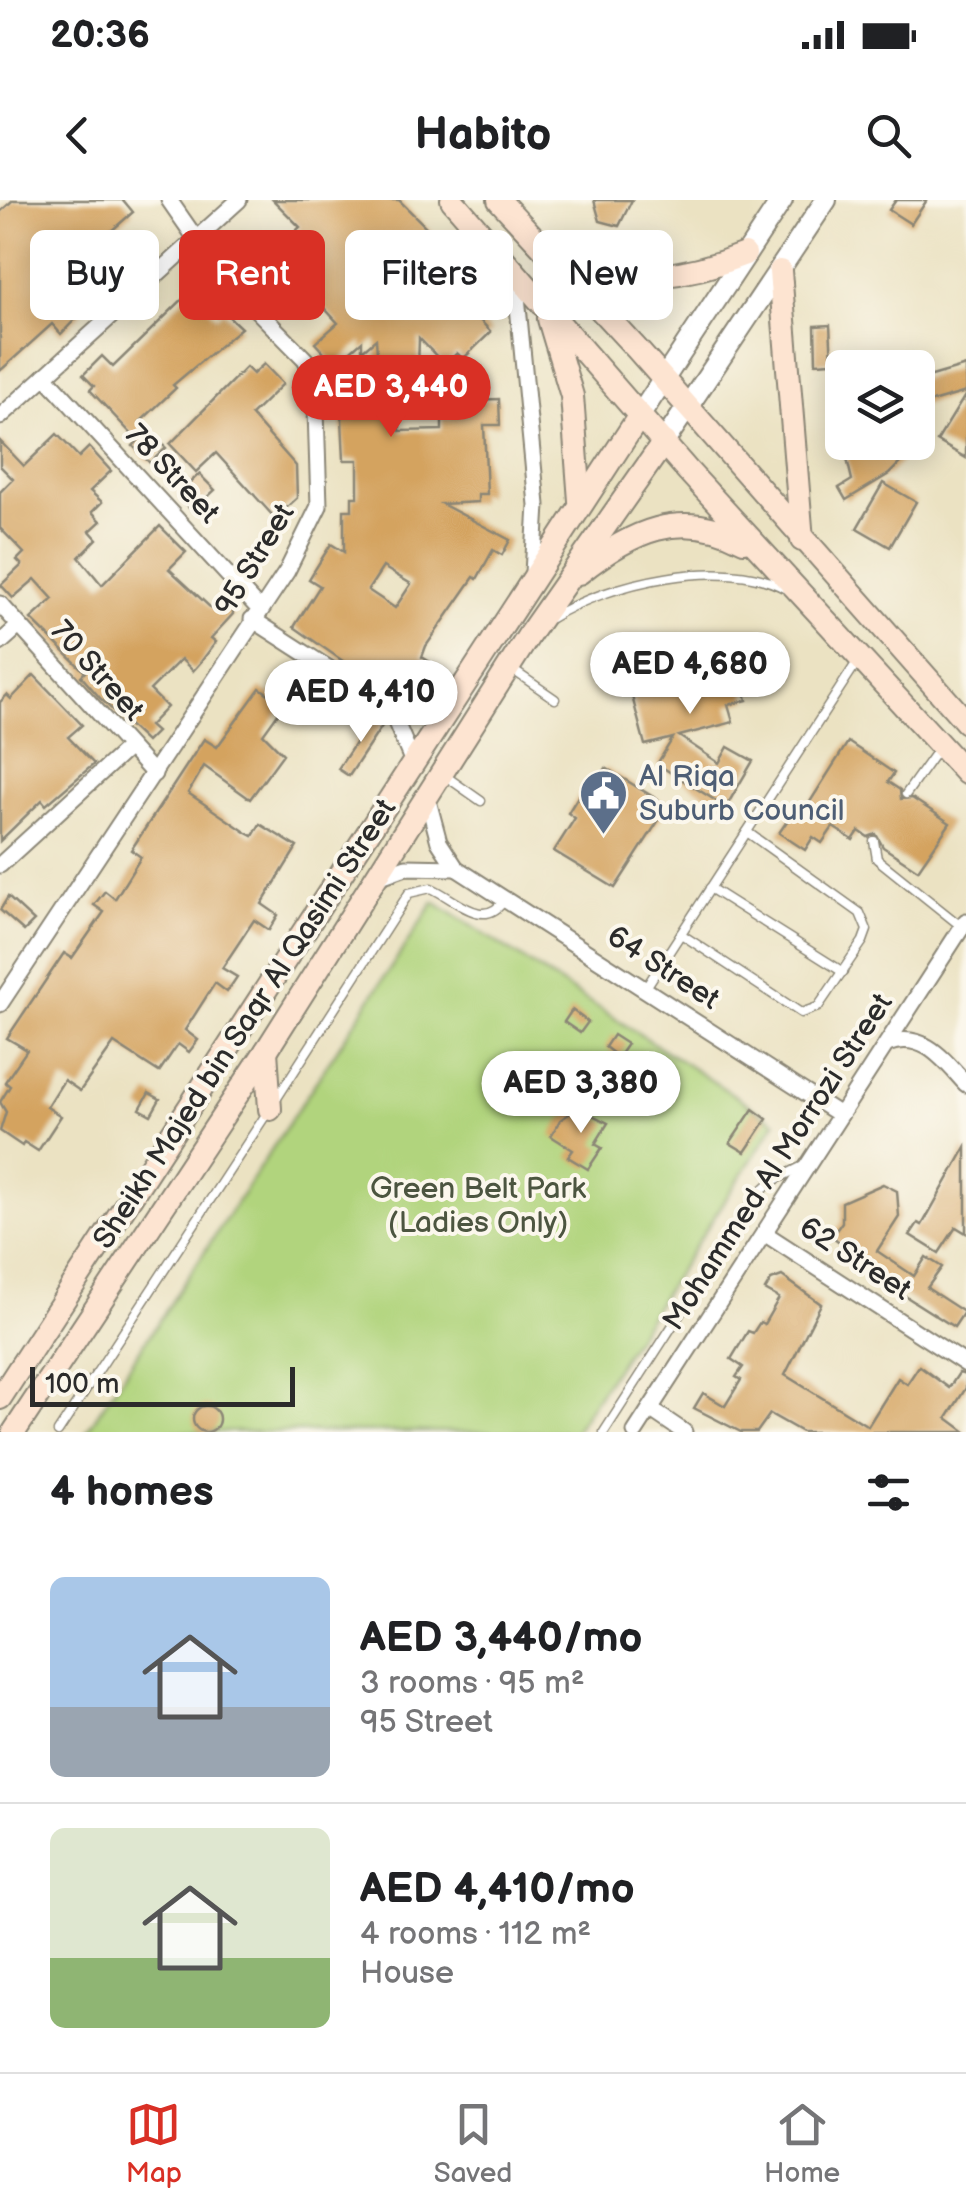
<!DOCTYPE html>
<html lang="en">
<head>
<meta charset="utf-8">
<style>
	body { margin:0; font-family:"Balsamiq Sans",sans-serif; background:#f6f6f6; color:#202124; height:100vh; display:flex; flex-direction:column; font-size:38px; white-space:nowrap }
	* { box-sizing:border-box; margin:0 }
	p { font-size:32px; color:#757577 }
	.icon { flex:none; width:55px; height:55px; fill:none; stroke:currentColor; stroke-width:2; stroke-linecap:round; stroke-linejoin:round }
	.map { position:relative; height:1232px; overflow:hidden }
	.side { display:flex; flex-direction:column; background:#fff; flex:1 }
	.side>* { flex:none }
	.top-card { position:absolute; left:30px; top:30px; width:908px; height:90px; display:flex; gap:20px }
	.controls { position:absolute; left:825px; top:150px; display:grid; gap:20px }
	.controls a { display:grid; place-items:center; width:110px; height:110px; border-radius:15px; background:#fff; box-shadow:0 5px 25px #0003; font-size:50px }
	.scale { position:absolute; left:30px; bottom:25px; width:265px; box-sizing:border-box; padding-left:10px; border:5px solid #2b2b2b; border-top:0; font-size:28px; line-height:35px; white-space:nowrap; color:#2b2b2b; -webkit-text-stroke:8px #fbf7ec; paint-order:stroke }
	.price { position:absolute; translate:-50% -85px; padding:0 22px; border-radius:35px; background:#fff; color:#222; font-size:32px; line-height:65px; filter:drop-shadow(0 2px 5px #0008) }
	.price::after { content:''; position:absolute; left:50%; top:60px; width:30px; height:22px; margin-left:-15px; background:inherit; clip-path:polygon(0 0,100% 0,50% 100%) }
	.price.selected { background:#d93025; color:#fff }
	ul { padding:0; list-style:none }
	li { display:flex; align-items:center; gap:30px; height:250px; padding:0 50px }
	li+li { border-top:2px solid #e0e0e0 }
	li span { display:grid; place-items:center; flex:none; width:280px; height:200px; border-radius:15px; color:#555 }
	li>.icon { margin-inline-start:auto }
	span .icon { width:120px; height:120px; fill:#fffc; stroke-width:1 }
	li b { font-size:42px }
	h2 { display:flex; justify-content:space-between; align-items:center; height:120px; padding:0 50px; font-size:42px }
	.pill { padding:0 35px; border-radius:15px; background:#fff; box-shadow:0 5px 25px #0003; font-size:35px; line-height:90px }
	.pill.selected { background:#d93025; color:#fff }
	.status { display:flex; justify-content:space-between; align-items:center; height:70px; padding:0 50px; background:#fff; direction:ltr }
	.status svg { height:28px; fill:currentColor }
	header { display:flex; justify-content:space-between; align-items:center; height:130px; padding:0 50px; background:#fff; font-size:45px; font-weight:800 }
	.menu { display:flex; justify-content:space-around; align-items:center; height:140px; border-top:2px solid #e0e0e0; background:#fff; font-size:28px; color:#757577 }
	.menu a { display:grid; justify-items:center; gap:5px }
	.menu .selected { color:#d93025 }
	.map>svg:first-child { display:block }
</style>
</head>
<body>
<div class="status"><b>20:36</b><svg viewBox="0 0 49 12"><path d="M0 12V9h3v3zM5 12V6h3v6zM10 12V3h3v9zM15 12V0h3v12zM26 1h20v11H26zM47 4h2v5h-2z"/></svg></div>
<header><svg class="icon" aria-label="back" viewBox="0 0 24 24"><path d="M15 5l-7 7 7 7"/></svg>Habito<svg class="icon" aria-label="search" viewBox="0 0 24 24"><circle cx="10" cy="10" r="6"/><path d="M15 15l6 6"/></svg></header>
<div class="map">
<svg width="966" height="1232" viewBox="0 0 966 1232">
	<rect width="100%" height="100%" fill="#fbf7ec"/>
	<filter id="ink" filterUnits="userSpaceOnUse"><feTurbulence type="fractalNoise" baseFrequency=".01" numOctaves="2"/><feDisplacementMap in="SourceGraphic" scale="20" xChannelSelector="R" yChannelSelector="G"/><feConvolveMatrix kernelMatrix="1 2 1 2 8 2 1 2 1" color-interpolation-filters="sRGB"/></filter>
	<filter id="wash" filterUnits="userSpaceOnUse"><feTurbulence type="fractalNoise" baseFrequency=".0048" numOctaves="4" result="noise"/><feDisplacementMap in="SourceGraphic" scale="40" xChannelSelector="R" yChannelSelector="G"/><feGaussianBlur stdDeviation="2.25" result="paint"/><feColorMatrix in="noise" values="0 0 0 0 0 0 0 0 0 0 0 0 0 0 0 0 0 1.4 0 .05"/><feComposite in="paint" operator="in"/></filter>
	<g filter="url(#wash)">
		<rect width="100%" height="100%" fill="#ebe2c2"/>
		<polygon fill="#b1d47d" stroke="#6e8054" stroke-width="2.5" points="434,702 776,922 574,1232 86,1232"/>
		<g id="blocks">
			<g fill="#d4a35e" fill-rule="evenodd">
				<polygon points="13,0 123,0 133,12 94,46 100,53 83,70 99,89 78,107 83,111 61,134 52,124 0,171 0,12"/>
				<path d="M273,0H399L432,33L419,47L449,82L446,84L491,132L463,159L457,153L445,165L419,138L418,168L398,170L400,231L442,230V217H452V209L472,208V200L499,199L500,225H484L487,294H478V302L442,304L510,340L502,355L493,350L477,379L474,377L426,446L422,457L430,462L422,475L428,480L419,503L396,498L294,427L320,386L309,379L331,344L344,352V310H352V297H358V260H344L341,198L364,196L363,181H390L378,168L376,139L362,151V141L335,165L315,143L338,123L315,98L301,111L264,76L280,61L273,53L300,27ZM383,367L411,384L395,408L368,390Z"/>
				<polygon points="594,0 632,0 619,26 600,21"/>
				<polygon points="896,0 927,0 911,24 889,10"/>
				<polygon points="191,91 217,117 223,111 241,128 173,185 176,188 140,222 166,248 150,263 133,246 138,241 90,190 94,186 83,175 102,156 113,167"/>
				<polygon points="830,125 832,162 816,163 815,126"/>
				<polygon points="264,164 283,184 251,215 296,266 297,298 275,318 216,253 196,272 170,244 246,167 253,174"/>
				<polygon points="966,166 966,192 918,206 918,180"/>
				<polygon points="966,194 966,258 937,241"/>
				<polygon points="57,234 79,257 89,247 111,271 90,291 102,302 92,312 101,321 90,331 97,339 79,357 102,385 160,326 186,352 169,369 213,410 228,392 232,396 233,414 211,438 216,442 200,463 193,471 181,459 150,490 167,507 149,526 156,532 146,542 101,499 81,476 85,472 31,419 53,399 35,379 13,398 1,385 22,365 17,360 24,353 0,328 0,292 13,279 0,266 0,241 24,266"/>
				<polygon points="843,242 896,242 902,261 889,274 846,300 839,288 852,280"/>
				<polygon points="199,274 215,290 192,311 177,295"/>
				<polygon points="883,283 916,302 890,347 857,328"/>
				<polygon points="716,447 721,471 738,466 747,500 728,505 733,522 679,536 719,563 728,547 753,561 726,607 657,564 673,538 645,545 625,470"/>
				<polygon points="34,475 82,525 68,537 94,564 46,605 42,600 0,641 0,502 7,495 11,499"/>
				<polygon points="260,488 284,505 263,534 283,554 250,599 204,566 188,593 247,633 253,636 260,624 297,647 262,704 278,715 269,730 254,720 222,768 237,777 227,792 215,783 185,830 198,840 189,852 178,844 159,872 114,843 80,891 64,880 47,907 61,916 38,951 24,942 22,946 0,931 6,912 0,902 10,886 5,882 27,850 7,838 64,753 72,758 104,712 94,705 105,691 115,699 141,657 131,650 204,539 217,547"/>
				<polygon points="375,513 384,523 349,576 338,569"/>
				<polygon points="848,542 894,573 888,582 900,590 901,599 912,598 950,623 918,670 883,647 876,634 868,637 859,631 853,640 833,627 822,643 813,637 805,650 779,633 796,608 803,613"/>
				<polygon points="606,568 668,606 615,688 554,651 575,618 568,613 579,595 586,599"/>
				<polygon points="8,697 34,721 24,731 0,710"/>
				<polygon points="572,810 588,822 580,833 564,822"/>
				<polygon points="613,835 627,844 618,857 605,847"/>
				<polygon points="149,893 160,899 151,915 140,909"/>
				<polygon points="578,908 608,923 595,944 602,948 588,969 568,957 573,950 551,936 560,920"/>
				<polygon points="753,909 767,919 745,952 730,943"/>
				<polygon points="966,947 966,1033 956,1027 939,1053 910,1035 918,1023 922,1025"/>
				<polygon points="883,984 897,991 899,1017 877,1051 914,1076 926,1057 942,1067 927,1088 964,1112 954,1127 902,1094 832,1036 842,1022 842,1002"/>
				<polygon points="782,1076 821,1104 785,1175 868,1226 898,1178 907,1184 919,1166 949,1188 959,1173 966,1175 966,1188 947,1218 966,1232 802,1232 770,1214 757,1232 741,1232 694,1208 703,1193 725,1206 741,1180 736,1177 743,1167 731,1159 748,1131 753,1133 760,1122 764,1124 779,1098 765,1090 771,1080"/>
				<circle cx="206" cy="1219" r="13"/>
			</g>
		</g>
	</g>
	<g filter="url(#ink)">
		<use href="#blocks" fill-opacity="0" stroke="#8b8676" stroke-width="2.5"/>
		<g fill="none" stroke-linecap="round" stroke-linejoin="round">
			<defs>
				<g id="service">
					<path d="M551,418C607,383 726,355 786,389"/>
					<polyline points="510,468 555,499"/>
					<polyline points="444,575 481,601"/>
					<polyline points="906,594 938,549"/>
					<polyline points="874,641 877,659 962,727"/>
					<polyline points="710,688 843,772"/>
					<polyline points="681,734 801,813 818,807 863,741 867,730 860,713 747,632"/>
					<polyline points="645,789 857,462"/>
					<path d="M277,898L409,693L431,688C455,698 484,732 505,699"/>
					<polyline points="58,1232 269,910"/>
					<polyline points="604,1232 756,996 771,982 805,965"/>
				</g>
				<g id="minor">
					<polyline points="515,75 537,305 533,373"/>
					<polyline points="45,176 259,409"/>
					<polyline points="0,217 239,0"/>
					<polyline points="0,404 154,574"/>
					<polyline points="252,419 390,508 416,515 444,511"/>
					<polyline points="0,443 19,426"/>
					<polyline points="390,508 412,560"/>
					<polyline points="427,597 439,642 456,668 840,915"/>
					<polyline points="0,665 129,547"/>
					<polyline points="378,677 406,667 456,668"/>
					<polyline points="0,804 287,371 319,306 315,178 305,159 219,72 169,0"/>
					<path d="M887,844C923,830 944,860 966,884"/>
					<polyline points="764,1033 966,1164"/>
					<polyline points="650,1209 684,1232"/>
					<polyline points="635,1232 966,721"/>
				</g>
				<g id="tertiary">
					<polyline points="640,215 782,0"/>
					<polyline points="664,242 826,0"/>
				</g>
				<g id="secondary">
					<polyline points="452,0 688,271 966,573"/>
					<polyline points="499,0 636,148 966,522"/>
					<path d="M561,71C627,83 683,79 745,54"/>
					<polyline points="780,71 802,340"/>
					<polyline points="549,119 572,196 580,301"/>
					<path d="M579,373C630,332 681,307 744,341"/>
					<polyline points="266,851 270,909"/>
					<polyline points="0,1198 640,215"/>
					<polyline points="14,1232 266,851 531,432 664,242"/>
				</g>
			</defs>
			<use href="#service" stroke="#8b8676" stroke-width="11"/>
			<use href="#minor" stroke="#8b8676" stroke-width="19"/>
			<use href="#tertiary" stroke="#8b8676" stroke-width="24"/>
			<use href="#secondary" stroke="#8b8676" stroke-width="26"/>
			<use href="#service" stroke="#fff" stroke-width="8"/>
			<use href="#minor" stroke="#fff" stroke-width="15"/>
			<use href="#tertiary" stroke="#fff" stroke-width="20"/>
			<use href="#secondary" stroke="#fde4d1" stroke-width="22"/>
		</g>
	</g>
	<defs>
		<symbol id="civic-pin" viewBox="-11 -11 22 30"><path d="M0 17L-7.5 6A9.5 9.5 0 1 1 7.5 6Z" fill="#5c6f8a" stroke="#fbf7ec"/><path d="M-.6-6.5H3V-4.5H.6V-3L4-1V1h2V6H-6V1h2V-1L-.6-3ZM-1.2 2.5V6h2.4V2.5Z" fill="#fff"/></symbol>
	</defs>
	<g fill-rule="evenodd">
		<use href="#civic-pin" x="576" y="566" width="55" height="75"/>
	</g>
	<g text-anchor="middle" dominant-baseline="central" stroke-width="8" stroke-linejoin="round" paint-order="stroke">
		<g font-size="30" fill="#2b2b2b" stroke="#fbf7ec">
			<text transform="translate(172 274) rotate(47)">78 Street</text>
			<text transform="translate(255 360) rotate(-59)">95 Street</text>
			<text transform="translate(97 471) rotate(48)">70 Street</text>
			<text transform="translate(663 768) rotate(33)">64 Street</text>
			<text transform="translate(245 824) rotate(-57)">Sheikh Majed bin Saqr Al Qasimi Street</text>
			<text transform="translate(778 962) rotate(-57)">Mohammed Al Morrozi Street</text>
			<text transform="translate(855 1059) rotate(33)">62 Street</text>
		</g>
		<g font-size="30" fill="#4e5e75" stroke="#fbf7ec" text-anchor="start">
			<text x="639" y="577">Al Riqa<tspan x="639" dy="34">Suburb Council</tspan></text>
		</g>
		<g font-size="30" fill="#4c5540" stroke="#fbf7ec">
			<text x="478" y="989">Green Belt Park<tspan x="478" dy="34">(Ladies Only)</tspan></text>
		</g>
	</g>
</svg>
<div class="controls">
<a><svg class="icon" aria-label="layers" viewBox="0 0 24 24"><path d="M12 4l9 5-9 5-9-5zM3 14l9 5 9-5"/></svg></a>
</div>
<div class="scale">100 m</div>
<b class="price selected" style="left:391px;top:240px">AED 3,440</b>
<b class="price" style="left:690px;top:517px">AED 4,680</b>
<b class="price" style="left:361px;top:545px">AED 4,410</b>
<b class="price" style="left:581px;top:936px">AED 3,380</b>
<div class="top-card">
<a class="pill">Buy</a>
<a class="pill selected">Rent</a>
<a class="pill">Filters</a>
<a class="pill">New</a>
</div>
</div>
<section class="side">
<h2>4 homes<svg class="icon" aria-label="filters" viewBox="0 0 24 24"><path d="M4 7h16M4 17h16"/><circle cx="9" cy="7" r="2"/><circle cx="15" cy="17" r="2"/></svg></h2>
<ul>
<li><span style="background:linear-gradient(#a9c7e8 65%,#9aa5b1 0)"><svg class="icon" aria-label="home" viewBox="0 0 24 24"><path d="M3 11l9-7 9 7M6 9v11h12V9"/></svg></span><div><b>AED 3,440/mo</b><p>3 rooms · 95 m²</p><p>95 Street</p></div></li>
<li><span style="background:linear-gradient(#dfe7d0 65%,#8fb573 0)"><svg class="icon" aria-label="home" viewBox="0 0 24 24"><path d="M3 11l9-7 9 7M6 9v11h12V9"/></svg></span><div><b>AED 4,410/mo</b><p>4 rooms · 112 m²</p><p>House</p></div></li>
</ul>
</section>
<nav class="menu">
<a class="selected"><svg class="icon" aria-label="map" viewBox="0 0 24 24"><path d="M3 6l6-2 6 2 6-2v14l-6 2-6-2-6 2zM9 4v14M15 6v14"/></svg>Map</a>
<a><svg class="icon" aria-label="saved" viewBox="0 0 24 24"><path d="M7 4h10v16l-5-4-5 4z"/></svg>Saved</a>
<a><svg class="icon" aria-label="home" viewBox="0 0 24 24"><path d="M3 11l9-7 9 7M6 9v11h12V9"/></svg>Home</a>
</nav>
</body>
</html>
